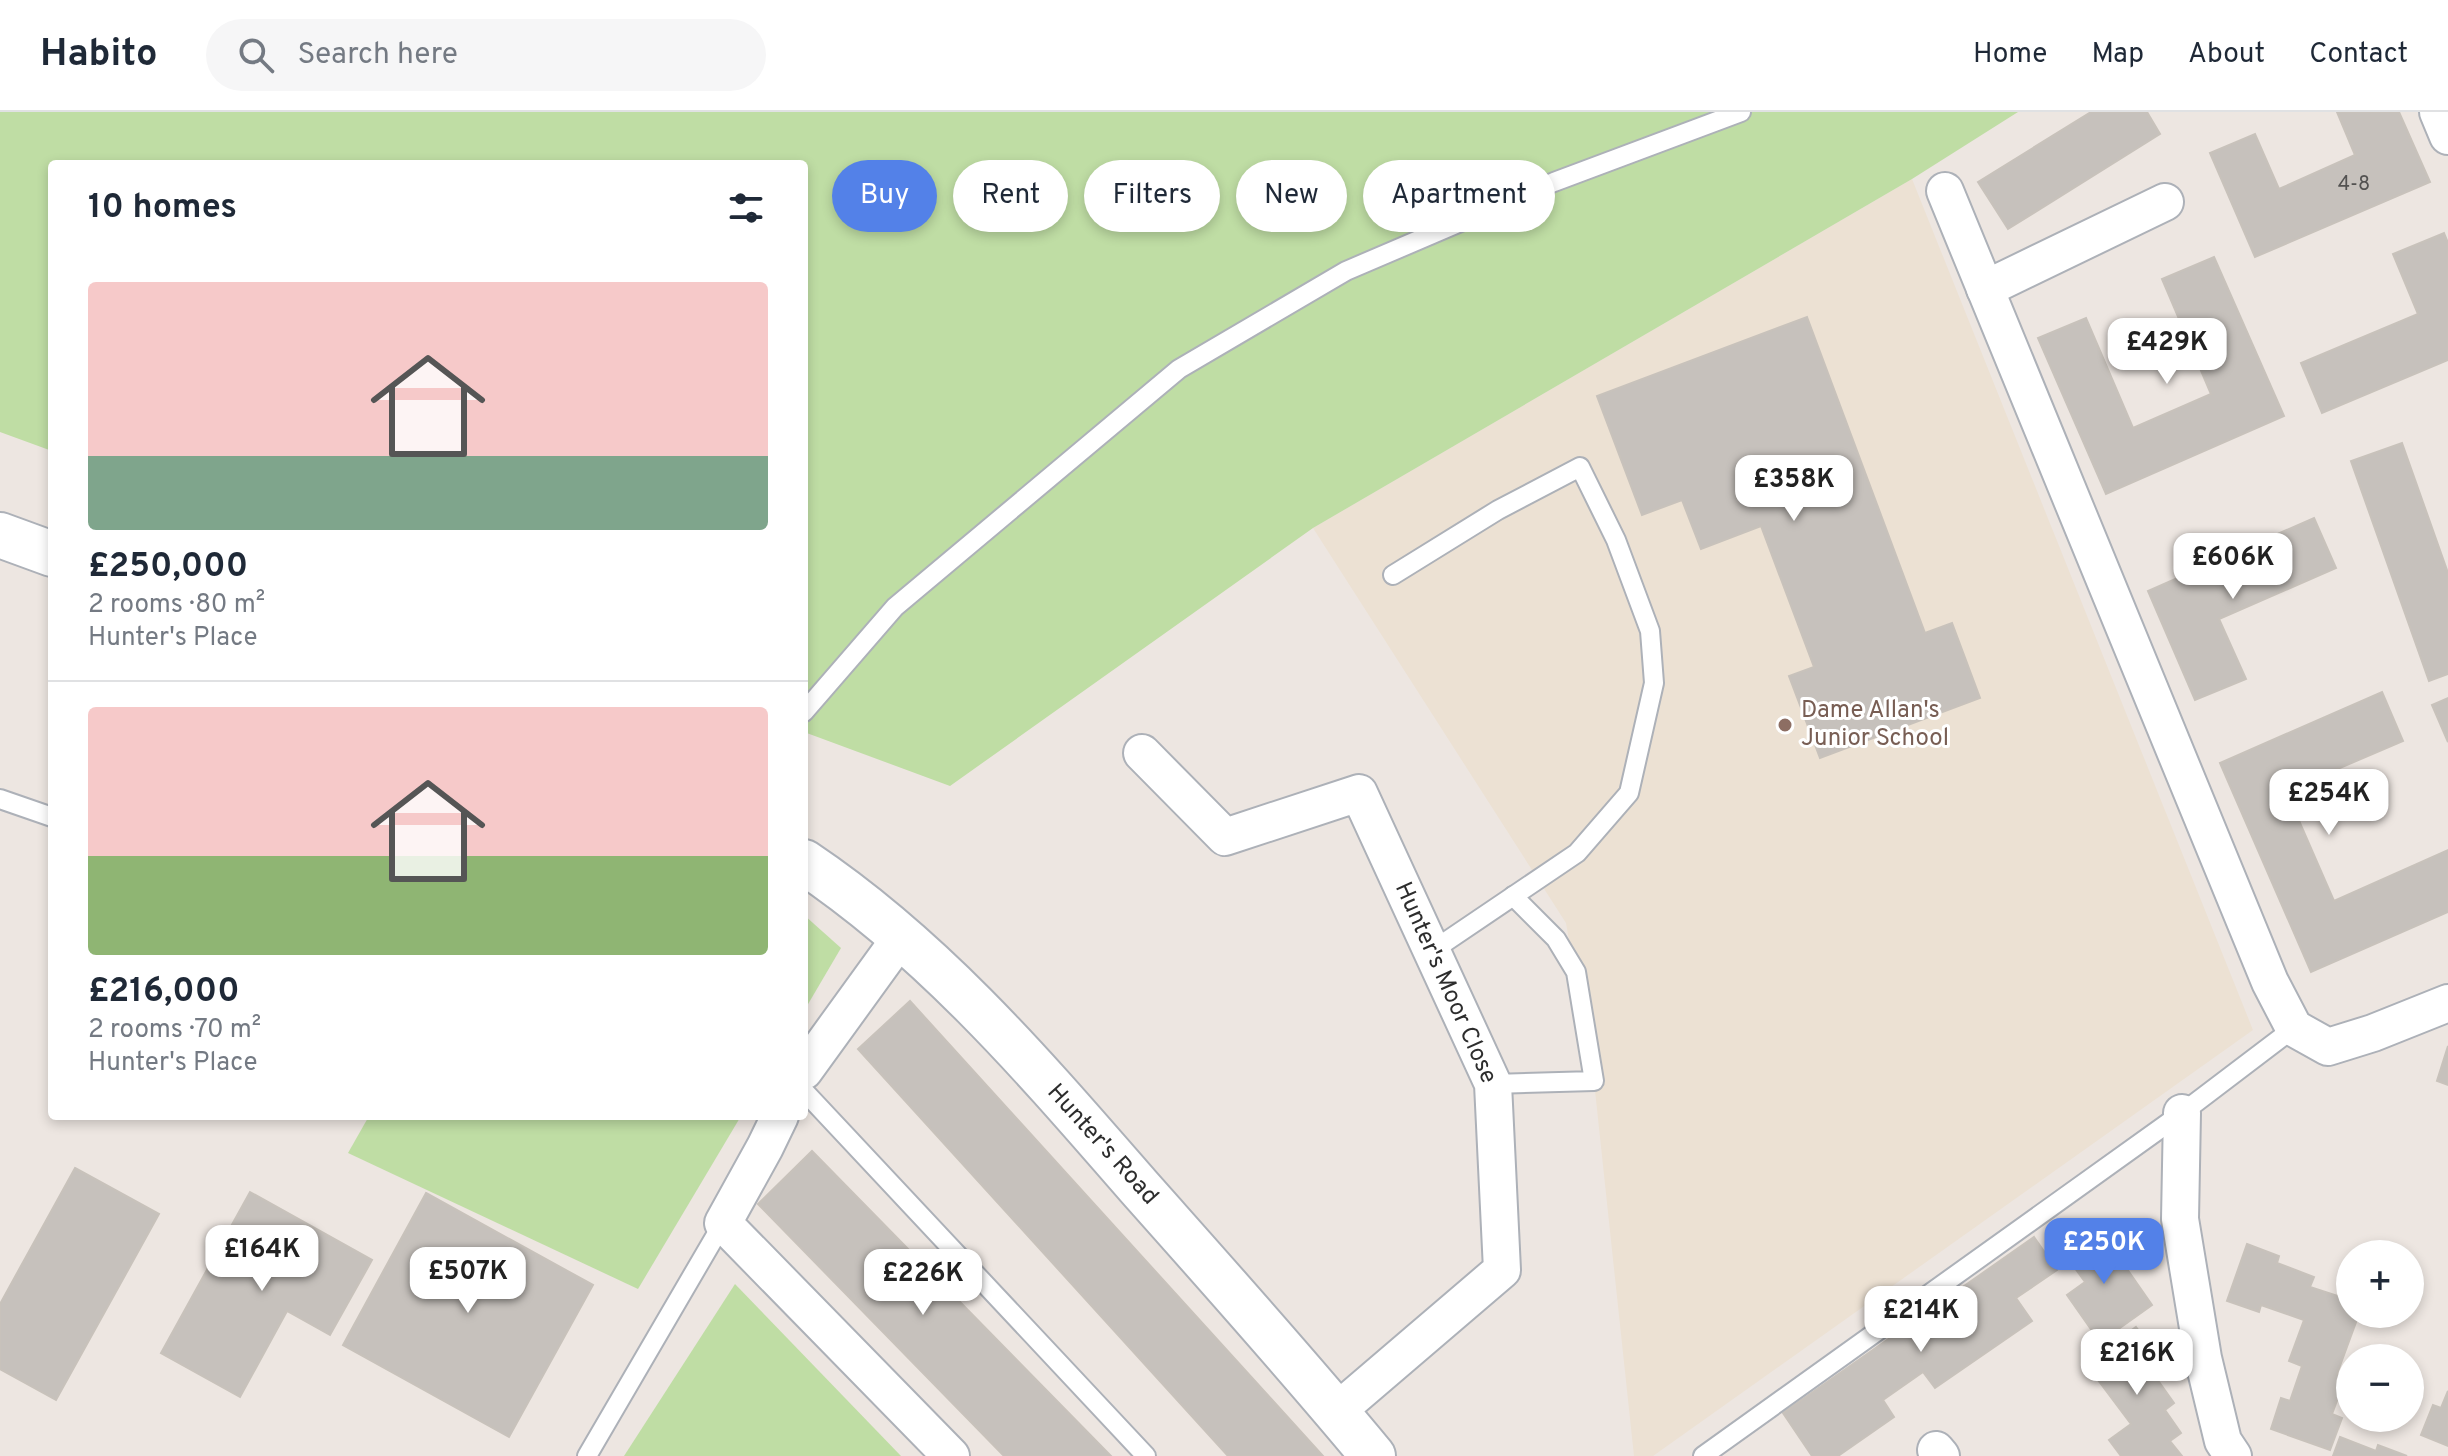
<!DOCTYPE html>
<html lang="en">
<head>
<meta charset="utf-8">
<style>
	body { margin:0; font-family:Overpass,sans-serif; background:#f6f6f7; color:#1f2937; height:100vh; display:flex; flex-direction:column; font-size:30px; white-space:nowrap }
	* { box-sizing:border-box; margin:0 }
	p { font-size:26px; color:#747a83 }
	.icon { flex:none; width:44px; height:44px; fill:none; stroke:currentColor; stroke-width:2; stroke-linecap:round; stroke-linejoin:round }
	.map { position:relative; flex:1; overflow:hidden }
	.side { position:absolute; left:48px; top:48px; width:760px; height:960px; display:flex; flex-direction:column; background:#fff; border-radius:8px; box-shadow:0 4px 12px #0003 }
	.side>* { flex:none }
	.top-card { position:absolute; left:832px; top:48px; width:760px; height:72px; display:flex; gap:16px }
	.controls { position:absolute; left:2336px; top:1128px; display:grid; gap:16px }
	.controls a { display:grid; place-items:center; width:88px; height:88px; border-radius:50%; background:#fff; box-shadow:0 4px 12px #0003; font-size:40px }
	.price { position:absolute; translate:-50% -68px; padding:0 18px; border-radius:16px; background:#fff; color:#222; font-size:26px; line-height:52px; filter:drop-shadow(0 2px 4px #0008) }
	.price::after { content:''; position:absolute; left:50%; top:48px; width:24px; height:18px; margin-left:-12px; background:inherit; clip-path:polygon(0 0,100% 0,50% 100%) }
	.price.current { background:#5381e8; color:#fff }
	ul { padding:0; list-style:none }
	li { display:grid; align-content:center; gap:16px; height:424px; padding:0 40px }
	li+li { border-top:2px solid #e0e1e3 }
	li span { display:grid; place-items:center; height:248px; border-radius:8px; color:#555 }
	li>.icon { margin-inline-start:auto }
	span .icon { width:144px; height:144px; fill:#fffc; stroke-width:1 }
	li b { font-size:34px }
	h2 { display:flex; justify-content:space-between; align-items:center; height:96px; padding:0 40px; font-size:34px }
	.chip { padding:0 28px; border-radius:36px; background:#fff; box-shadow:0 4px 12px #0003; font-size:28px; line-height:72px }
	.chip.current { background:#5381e8; color:#fff }
	header { display:flex; align-items:center; gap:48px; box-sizing:border-box; height:112px; padding:0 40px; background:#fff; border-bottom:2px solid #e0e1e3 }
	header strong { font-size:38px }
	nav { display:flex; gap:44px; margin-inline-start:auto; font-size:28px }
	.search { width:560px; height:72px; background:#f6f6f7; display:flex; align-items:center; gap:20px; box-sizing:border-box; padding:0 28px; border-radius:44px; color:#747a83; font-size:30px }
	.map>svg:first-child { display:block }
</style>
</head>
<body>
<header>
<strong>Habito</strong>
<div class="search"><svg class="icon" aria-label="search" viewBox="0 0 24 24"><circle cx="10" cy="10" r="6"/><path d="M15 15l6 6"/></svg>Search here</div>
<nav><a>Home</a><a>Map</a><a>About</a><a>Contact</a></nav>
</header>
<div class="map">
<svg width="2448" height="1344" viewBox="0 0 2448 1344">
	<rect width="100%" height="100%" fill="#ede6e1"/>
	<polygon fill="#ece1d3" points="1912,67 2253,918 1653,1344 1634,1344 1594,969 1566,811 1313,416"/>
	<g fill="#bfdda4">
		<polygon points="0,0 2018,0 1912,67 1313,416 950,674 804,620 804,52 52,52 52,339 0,320"/>
		<polygon points="804,803 841,836 804,899"/>
		<polygon points="369,1004 741,1004 638,1177 348,1041"/>
		<polygon points="735,1172 901,1344 624,1344"/>
	</g>
	<g fill="#c6c1bc" stroke="#c8c2bb" stroke-width="2">
		<polygon points="2091,0 2147,0 2160,22 2008,117 1978,70"/>
		<polygon points="2337,0 2399,0 2430,70 2255,145 2210,41 2255,22 2279,77 2355,43"/>
		<polygon points="2444,121 2448,131 2448,248 2322,301 2301,251 2418,202 2393,142"/>
		<polygon points="2214,145 2284,304 2106,382 2038,226 2086,206 2133,316 2211,282 2162,167"/>
		<polygon points="1807,205 1925,521 1952,511 1980,586 1820,646 1789,564 1814,555 1761,414 1701,437 1682,388 1642,403 1597,284"/>
		<polygon points="2402,331 2448,461 2448,562 2429,569 2351,349"/>
		<polygon points="2314,406 2336,456 2219,507 2246,567 2195,588 2148,479"/>
		<polygon points="2382,580 2403,629 2286,679 2334,789 2448,738 2448,800 2311,860 2220,651"/>
		<polygon points="2448,586 2448,630 2432,593"/>
		<polygon points="910,889 1323,1344 1228,1344 858,937"/>
		<polygon points="2448,934 2448,973 2437,969"/>
		<polygon points="812,1039 1111,1344 1004,1344 758,1092"/>
		<polygon points="75,1056 159,1102 56,1288 0,1257 0,1192"/>
		<polygon points="250,1080 372,1148 330,1223 287,1199 240,1285 161,1241"/>
		<polygon points="426,1081 593,1173 509,1325 343,1233"/>
		<polygon points="2097,1114 2152,1193 2100,1230 2067,1183 2085,1170 2062,1138"/>
		<polygon points="2034,1125 2057,1158 2016,1186 2032,1209 1935,1276 1923,1260 1883,1288 1894,1305 1838,1344 1812,1344 1783,1301"/>
		<polygon points="2247,1132 2279,1144 2277,1151 2314,1165 2310,1175 2350,1188 2350,1202 2359,1202 2337,1262 2346,1265 2332,1302 2342,1306 2330,1338 2271,1317 2281,1286 2290,1289 2302,1254 2289,1249 2304,1208 2261,1193 2259,1200 2227,1189"/>
		<polygon points="2136,1215 2159,1244 2147,1253 2174,1291 2165,1298 2181,1321 2170,1329 2182,1344 2121,1344 2109,1328 2131,1312 2086,1252"/>
		<polygon points="2448,1279 2448,1334 2421,1323 2433,1293 2441,1296"/>
		<polygon points="2340,1325 2376,1339 2378,1333 2407,1344 2333,1344"/>
	</g>
	<g fill="none" stroke-linecap="round" stroke-linejoin="round">
		<defs>
			<g id="lane">
				<polyline points="1393,463 1498,398 1580,355 1616,428 1650,519 1654,571 1629,681 1577,741 1432,839"/>
				<polyline points="804,600 895,495 1179,257 1346,159 1554,70 1741,0"/>
				<polyline points="0,687 52,705"/>
				<polyline points="1493,972 1594,969 1576,860 1556,827 1513,784"/>
				<polyline points="804,979 1146,1344"/>
				<polyline points="587,1344 723,1111"/>
				<polyline points="1703,1344 2182,1001 2294,916"/>
			</g>
			<g id="street">
				<polyline points="2438,0 2448,24"/>
				<polyline points="1945,79 2270,870 2294,916 2328,935 2373,921 2448,891"/>
				<polyline points="1985,177 2165,90"/>
				<polyline points="1142,641 1225,725 1359,681 1493,972 1502,1158 1336,1300"/>
				<polyline points="804,959 901,825"/>
				<polyline points="2182,1001 2180,1107 2203,1246 2223,1329 2233,1344"/>
				<polyline points="780,1004 765,1035 723,1111 951,1344"/>
				<polyline points="1936,1338 1941,1344"/>
			</g>
			<g id="secondary">
				<polyline points="0,423 52,442"/>
				<path d="M804,750C934,837 1036,957 1138,1074C1217,1163 1297,1252 1373,1344"/>
			</g>
		</defs>
		<use href="#lane" stroke="#adb1b8" stroke-width="22"/>
		<use href="#street" stroke="#adb1b8" stroke-width="40"/>
		<use href="#secondary" stroke="#adb1b8" stroke-width="48"/>
		<use href="#lane" stroke="#fff" stroke-width="18"/>
		<use href="#street" stroke="#fff" stroke-width="36"/>
		<use href="#secondary" stroke="#fff" stroke-width="44"/>
	</g>
	<circle fill="#8d6e63" stroke="#fff" stroke-width="3" cx="1785" cy="613" r="8"/>
	<g text-anchor="middle" dominant-baseline="central" stroke-width="6" stroke-linejoin="round" paint-order="stroke">
		<g font-size="20" fill="#535251">
			<text x="2354" y="73">4-8</text>
		</g>
		<g font-size="24" fill="#785e54" stroke="#fff" text-anchor="start">
			<text x="1801" y="599">Dame Allan's<tspan x="1801" dy="28">Junior School</tspan></text>
		</g>
		<g font-size="24" fill="#2d2d2d" stroke="#fff">
			<text transform="translate(1445 871) rotate(66)">Hunter's Moor Close</text>
			<text transform="translate(1102 1033) rotate(48)">Hunter's Road</text>
		</g>
	</g>
</svg>
<div class="controls">
<a>+</a>
<a>−</a>
</div>
<b class="price" style="left:2167px;top:274px">£429K</b>
<b class="price" style="left:1794px;top:411px">£358K</b>
<b class="price" style="left:2233px;top:489px">£606K</b>
<b class="price" style="left:2329px;top:725px">£254K</b>
<b class="price current" style="left:2104px;top:1174px">£250K</b>
<b class="price" style="left:262px;top:1181px">£164K</b>
<b class="price" style="left:468px;top:1203px">£507K</b>
<b class="price" style="left:923px;top:1205px">£226K</b>
<b class="price" style="left:1921px;top:1242px">£214K</b>
<b class="price" style="left:2137px;top:1285px">£216K</b>
<div class="top-card">
<a class="chip current">Buy</a>
<a class="chip">Rent</a>
<a class="chip">Filters</a>
<a class="chip">New</a>
<a class="chip">Apartment</a>
</div>
<section class="side">
<h2>10 homes<svg class="icon" aria-label="filters" viewBox="0 0 24 24"><path d="M4 7h16M4 17h16"/><circle cx="9" cy="7" r="2"/><circle cx="15" cy="17" r="2"/></svg></h2>
<ul>
<li><span style="background:linear-gradient(#f6c9c9 70%,#7fa58c 0)"><svg class="icon" aria-label="home" viewBox="0 0 24 24"><path d="M3 11l9-7 9 7M6 9v11h12V9"/></svg></span><div><b>£250,000</b><p>2 rooms · 80 m²</p><p>Hunter's Place</p></div></li>
<li><span style="background:linear-gradient(#f6c9c9 60%,#8fb573 0)"><svg class="icon" aria-label="home" viewBox="0 0 24 24"><path d="M3 11l9-7 9 7M6 9v11h12V9"/></svg></span><div><b>£216,000</b><p>2 rooms · 70 m²</p><p>Hunter's Place</p></div></li>
</ul>
</section>
</div>
</body>
</html>
